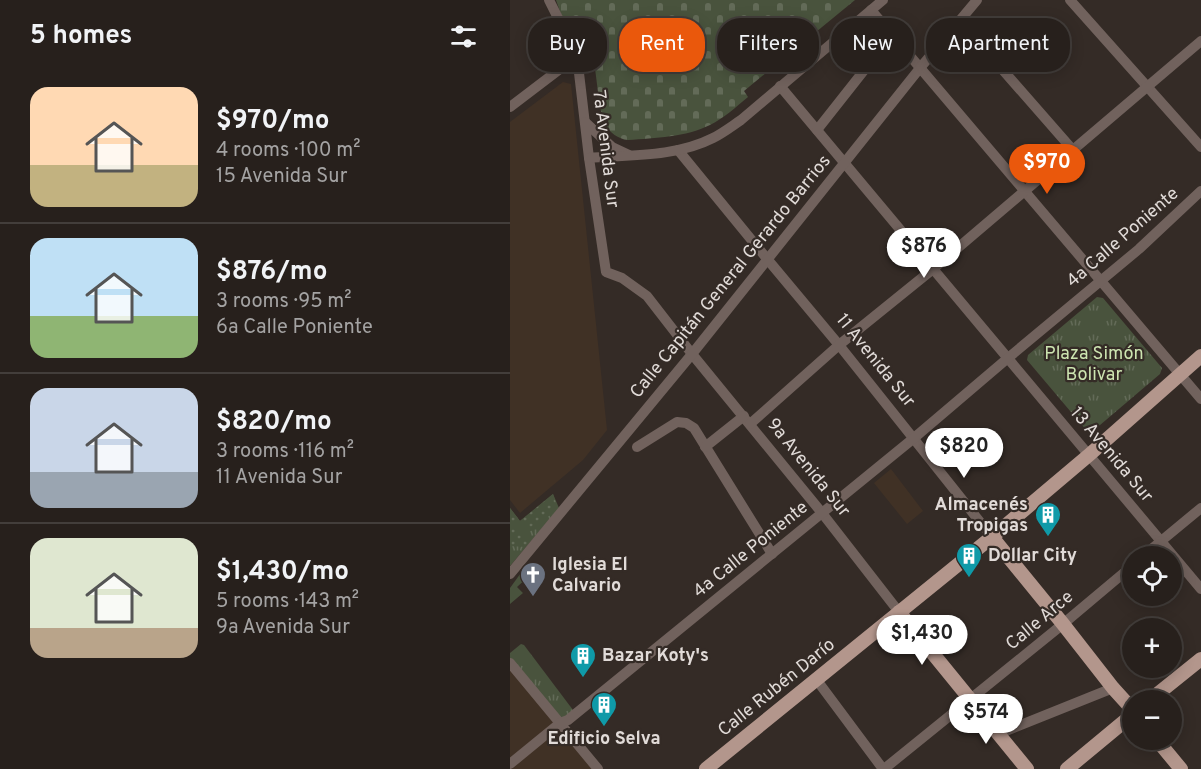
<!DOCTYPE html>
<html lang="en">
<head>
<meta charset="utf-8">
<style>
	body { margin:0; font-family:Overpass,sans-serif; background:#332d29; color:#f1f3f6; height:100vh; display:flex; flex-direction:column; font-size:22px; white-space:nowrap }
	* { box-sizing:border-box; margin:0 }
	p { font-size:20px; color:#a4a3a3 }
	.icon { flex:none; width:33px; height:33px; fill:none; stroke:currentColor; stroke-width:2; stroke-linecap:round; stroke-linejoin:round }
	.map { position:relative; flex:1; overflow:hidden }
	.sheet { display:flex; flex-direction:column; background:#27201c; width:510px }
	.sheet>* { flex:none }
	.top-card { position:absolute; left:18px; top:18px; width:570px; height:54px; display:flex; gap:12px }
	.buttons { position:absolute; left:612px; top:546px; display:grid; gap:12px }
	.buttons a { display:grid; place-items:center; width:60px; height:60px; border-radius:50%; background:#27201c; box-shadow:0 3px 15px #0003,0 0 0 2px #433e3b; font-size:30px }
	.price { position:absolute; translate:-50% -51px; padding:0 14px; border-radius:21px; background:#fff; color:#222; font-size:20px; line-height:39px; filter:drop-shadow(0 2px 3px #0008) }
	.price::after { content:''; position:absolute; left:50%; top:36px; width:18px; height:14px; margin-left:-9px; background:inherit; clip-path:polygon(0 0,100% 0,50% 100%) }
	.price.current { background:#ea580c; color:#fff }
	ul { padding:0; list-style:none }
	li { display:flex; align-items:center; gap:18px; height:150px; padding:0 30px }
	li+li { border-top:2px solid #433e3b }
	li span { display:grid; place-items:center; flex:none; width:168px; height:120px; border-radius:18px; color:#555 }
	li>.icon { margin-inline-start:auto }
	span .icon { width:72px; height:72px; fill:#fffc; stroke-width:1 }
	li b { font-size:26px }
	h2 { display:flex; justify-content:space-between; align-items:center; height:72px; padding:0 30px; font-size:26px }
	.chip { padding:0 21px; border-radius:24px; background:#27201c; box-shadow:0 3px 15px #0003,0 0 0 2px #433e3b; font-size:21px; line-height:54px }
	.chip.current { background:#ea580c; color:#fff }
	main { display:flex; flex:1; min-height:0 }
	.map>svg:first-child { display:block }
</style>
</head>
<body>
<main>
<section class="sheet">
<h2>5 homes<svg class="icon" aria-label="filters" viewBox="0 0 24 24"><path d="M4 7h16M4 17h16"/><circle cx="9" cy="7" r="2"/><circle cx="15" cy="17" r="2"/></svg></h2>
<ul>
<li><span style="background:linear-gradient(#ffd9b3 65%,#c2b280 0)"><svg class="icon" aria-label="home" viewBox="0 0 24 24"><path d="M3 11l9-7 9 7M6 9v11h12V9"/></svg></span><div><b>$970/mo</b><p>4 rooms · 100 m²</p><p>15 Avenida Sur</p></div></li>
<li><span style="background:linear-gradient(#bfe0f5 65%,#8fb573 0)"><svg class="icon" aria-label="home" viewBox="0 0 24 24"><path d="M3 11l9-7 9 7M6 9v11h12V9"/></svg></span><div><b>$876/mo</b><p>3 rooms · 95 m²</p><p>6a Calle Poniente</p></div></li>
<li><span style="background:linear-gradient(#c9d6e8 70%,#9aa5b1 0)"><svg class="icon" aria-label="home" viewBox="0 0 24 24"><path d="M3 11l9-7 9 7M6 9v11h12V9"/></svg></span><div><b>$820/mo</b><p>3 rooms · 116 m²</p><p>11 Avenida Sur</p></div></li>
<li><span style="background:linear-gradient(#dfe7d0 75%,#b9a48a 0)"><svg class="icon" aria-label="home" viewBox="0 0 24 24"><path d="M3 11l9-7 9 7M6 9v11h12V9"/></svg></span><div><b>$1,430/mo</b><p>5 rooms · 143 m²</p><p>9a Avenida Sur</p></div></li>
</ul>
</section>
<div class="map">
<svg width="691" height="769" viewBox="0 0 691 769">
	<defs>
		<pattern id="cemetery-stones" width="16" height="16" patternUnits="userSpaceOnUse" patternTransform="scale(1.5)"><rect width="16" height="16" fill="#49533d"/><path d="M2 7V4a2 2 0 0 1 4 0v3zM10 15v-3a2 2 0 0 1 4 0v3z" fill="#636b58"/></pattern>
		<pattern id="park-tufts" width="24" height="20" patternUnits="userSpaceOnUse" patternTransform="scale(1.5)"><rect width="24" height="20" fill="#49533d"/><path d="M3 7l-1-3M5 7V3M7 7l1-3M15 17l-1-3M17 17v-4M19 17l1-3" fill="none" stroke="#636b58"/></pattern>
		<pattern id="garden-dots" width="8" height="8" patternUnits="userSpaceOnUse" patternTransform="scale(1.5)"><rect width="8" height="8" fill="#49533d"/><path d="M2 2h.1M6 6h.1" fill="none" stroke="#636b58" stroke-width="1.8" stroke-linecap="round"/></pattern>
	</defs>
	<rect width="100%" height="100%" fill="#342b26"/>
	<g fill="#403125">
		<polygon points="53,82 61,84 97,430 73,460 10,513 0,500 0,122"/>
		<polygon points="381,469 413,511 397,524 364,483"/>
		<polygon points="0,665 86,769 0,769"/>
	</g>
	<polygon fill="#49533d" points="13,570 19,576 7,587 13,593 0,604 0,588"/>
	<path fill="url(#cemetery-stones)" d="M46,0H345L234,91L238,97C226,107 214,118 200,125C176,137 145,138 118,140C108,139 100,133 95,124C89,113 87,77 84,63L82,59L84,53L81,49L86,34L73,29L67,36C56,31 50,11 46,0Z"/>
	<g fill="url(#park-tufts)">
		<polygon points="587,297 593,298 652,368 650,374 583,431 577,431 517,360 518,355"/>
		<polygon points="43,494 49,508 0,566 0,508 10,521"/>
		<polygon points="11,644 14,645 66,714 50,723 0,663 0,653"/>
	</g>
	<g fill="url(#garden-dots)">
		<polygon points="43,494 46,503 18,530 10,521 0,522 0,508 10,521"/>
		<polygon points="5,528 19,543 15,547 0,546 0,528"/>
	</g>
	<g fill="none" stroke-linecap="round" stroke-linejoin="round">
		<g stroke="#71625d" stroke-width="10">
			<polyline points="39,0 67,56 79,158 96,272 112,278 137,296 182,354 312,513 389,612"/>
			<polyline points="560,0 691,147"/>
			<polyline points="361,10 691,399"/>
			<polyline points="450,21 562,149"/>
			<polyline points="270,86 691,589"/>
			<polyline points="0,107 67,56"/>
			<polyline points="75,122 102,147 119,155"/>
			<polyline points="307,130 382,35"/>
			<polyline points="168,150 258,260 329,345 482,537"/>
			<path d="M79,158C120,155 166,157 203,138C213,133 222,126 231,120L373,0"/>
			<polyline points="240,424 329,345 423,269 691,41"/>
			<polyline points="127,447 167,422 176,423 184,428 262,554"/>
			<polyline points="195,447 234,416"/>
			<polyline points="633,556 691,508"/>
			<polyline points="0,574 182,354 410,68 467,0"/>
			<polyline points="0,663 88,769"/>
			<polyline points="306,679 373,769"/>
			<polyline points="488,734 603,688"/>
			<polyline points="0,764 50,723 58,720 404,438 498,358 629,249 691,191"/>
			<polyline points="374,769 553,624 622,566"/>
		</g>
		<g stroke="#b3968c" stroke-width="14">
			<polyline points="482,537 553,624 603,688 622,709"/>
			<polyline points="389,612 517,769"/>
			<polyline points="640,700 691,659"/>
			<polyline points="647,740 671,769"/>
			<polyline points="196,769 482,537 579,455 691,356"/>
			<polyline points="557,769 622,715"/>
		</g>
	</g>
	<defs>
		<symbol id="building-pin" viewBox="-11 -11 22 30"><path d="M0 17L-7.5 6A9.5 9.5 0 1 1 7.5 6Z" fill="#0f9aa8" stroke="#342b26"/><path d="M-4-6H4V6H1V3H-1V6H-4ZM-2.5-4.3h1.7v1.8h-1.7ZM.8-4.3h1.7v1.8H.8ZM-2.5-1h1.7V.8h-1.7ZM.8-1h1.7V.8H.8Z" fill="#fff"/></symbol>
		<symbol id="church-pin" viewBox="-11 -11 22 30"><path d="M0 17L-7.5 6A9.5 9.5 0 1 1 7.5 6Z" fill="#6b7280" stroke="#342b26"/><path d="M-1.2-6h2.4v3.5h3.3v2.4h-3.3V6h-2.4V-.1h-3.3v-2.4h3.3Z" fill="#fff"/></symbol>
	</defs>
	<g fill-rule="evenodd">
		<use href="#building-pin" x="523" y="500" width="30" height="40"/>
		<use href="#building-pin" x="444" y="541" width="30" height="40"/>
		<use href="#church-pin" x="8" y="560" width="30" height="40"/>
		<use href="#building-pin" x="58" y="641" width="30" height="40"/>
		<use href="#building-pin" x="79" y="690" width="30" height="40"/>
	</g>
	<g text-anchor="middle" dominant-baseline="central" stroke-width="4.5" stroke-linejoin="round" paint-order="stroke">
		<g font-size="18" fill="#e1dbd8" stroke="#342b26">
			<text transform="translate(95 149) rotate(83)">7a Avenida Sur</text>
			<text transform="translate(613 238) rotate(-41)">4a Calle Poniente</text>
			<text transform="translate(221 277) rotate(-51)">Calle Capitán General Gerardo Barrios</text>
			<text transform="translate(365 361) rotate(51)">11 Avenida Sur</text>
			<text transform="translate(601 455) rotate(50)">13 Avenida Sur</text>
			<text transform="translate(298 468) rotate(51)">9a Avenida Sur</text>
			<text transform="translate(241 550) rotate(-39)">4a Calle Poniente</text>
			<text transform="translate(530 621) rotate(-40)">Calle Arce</text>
			<text transform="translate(267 688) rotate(-39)">Calle Rubén Darío</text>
		</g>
		<g font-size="18" fill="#cde5b1" stroke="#342b26">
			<text x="584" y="354">Plaza Simón<tspan x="584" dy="21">Bolivar</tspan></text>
		</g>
		<g font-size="18" font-weight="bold" fill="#e1dbd8" stroke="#342b26" text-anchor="start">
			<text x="518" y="505" text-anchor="end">Almacenés<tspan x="518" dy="21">Tropigas</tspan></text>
			<text x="478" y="556">Dollar City</text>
			<text x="42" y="565">Iglesia El<tspan x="42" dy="21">Calvario</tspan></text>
			<text x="92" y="656">Bazar Koty's</text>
			<text x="94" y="739" text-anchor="middle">Edificio Selva</text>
		</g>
	</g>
</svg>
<div class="buttons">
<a><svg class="icon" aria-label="locate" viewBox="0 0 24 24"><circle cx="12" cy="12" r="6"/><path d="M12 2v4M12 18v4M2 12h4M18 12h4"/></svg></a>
<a>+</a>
<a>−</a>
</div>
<b class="price current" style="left:537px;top:195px">$970</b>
<b class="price" style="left:414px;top:279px">$876</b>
<b class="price" style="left:454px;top:479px">$820</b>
<b class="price" style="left:412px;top:666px">$1,430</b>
<b class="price" style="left:476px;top:745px">$574</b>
<div class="top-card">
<a class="chip">Buy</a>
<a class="chip current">Rent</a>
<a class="chip">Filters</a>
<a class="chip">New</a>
<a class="chip">Apartment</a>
</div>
</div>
</main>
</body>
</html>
